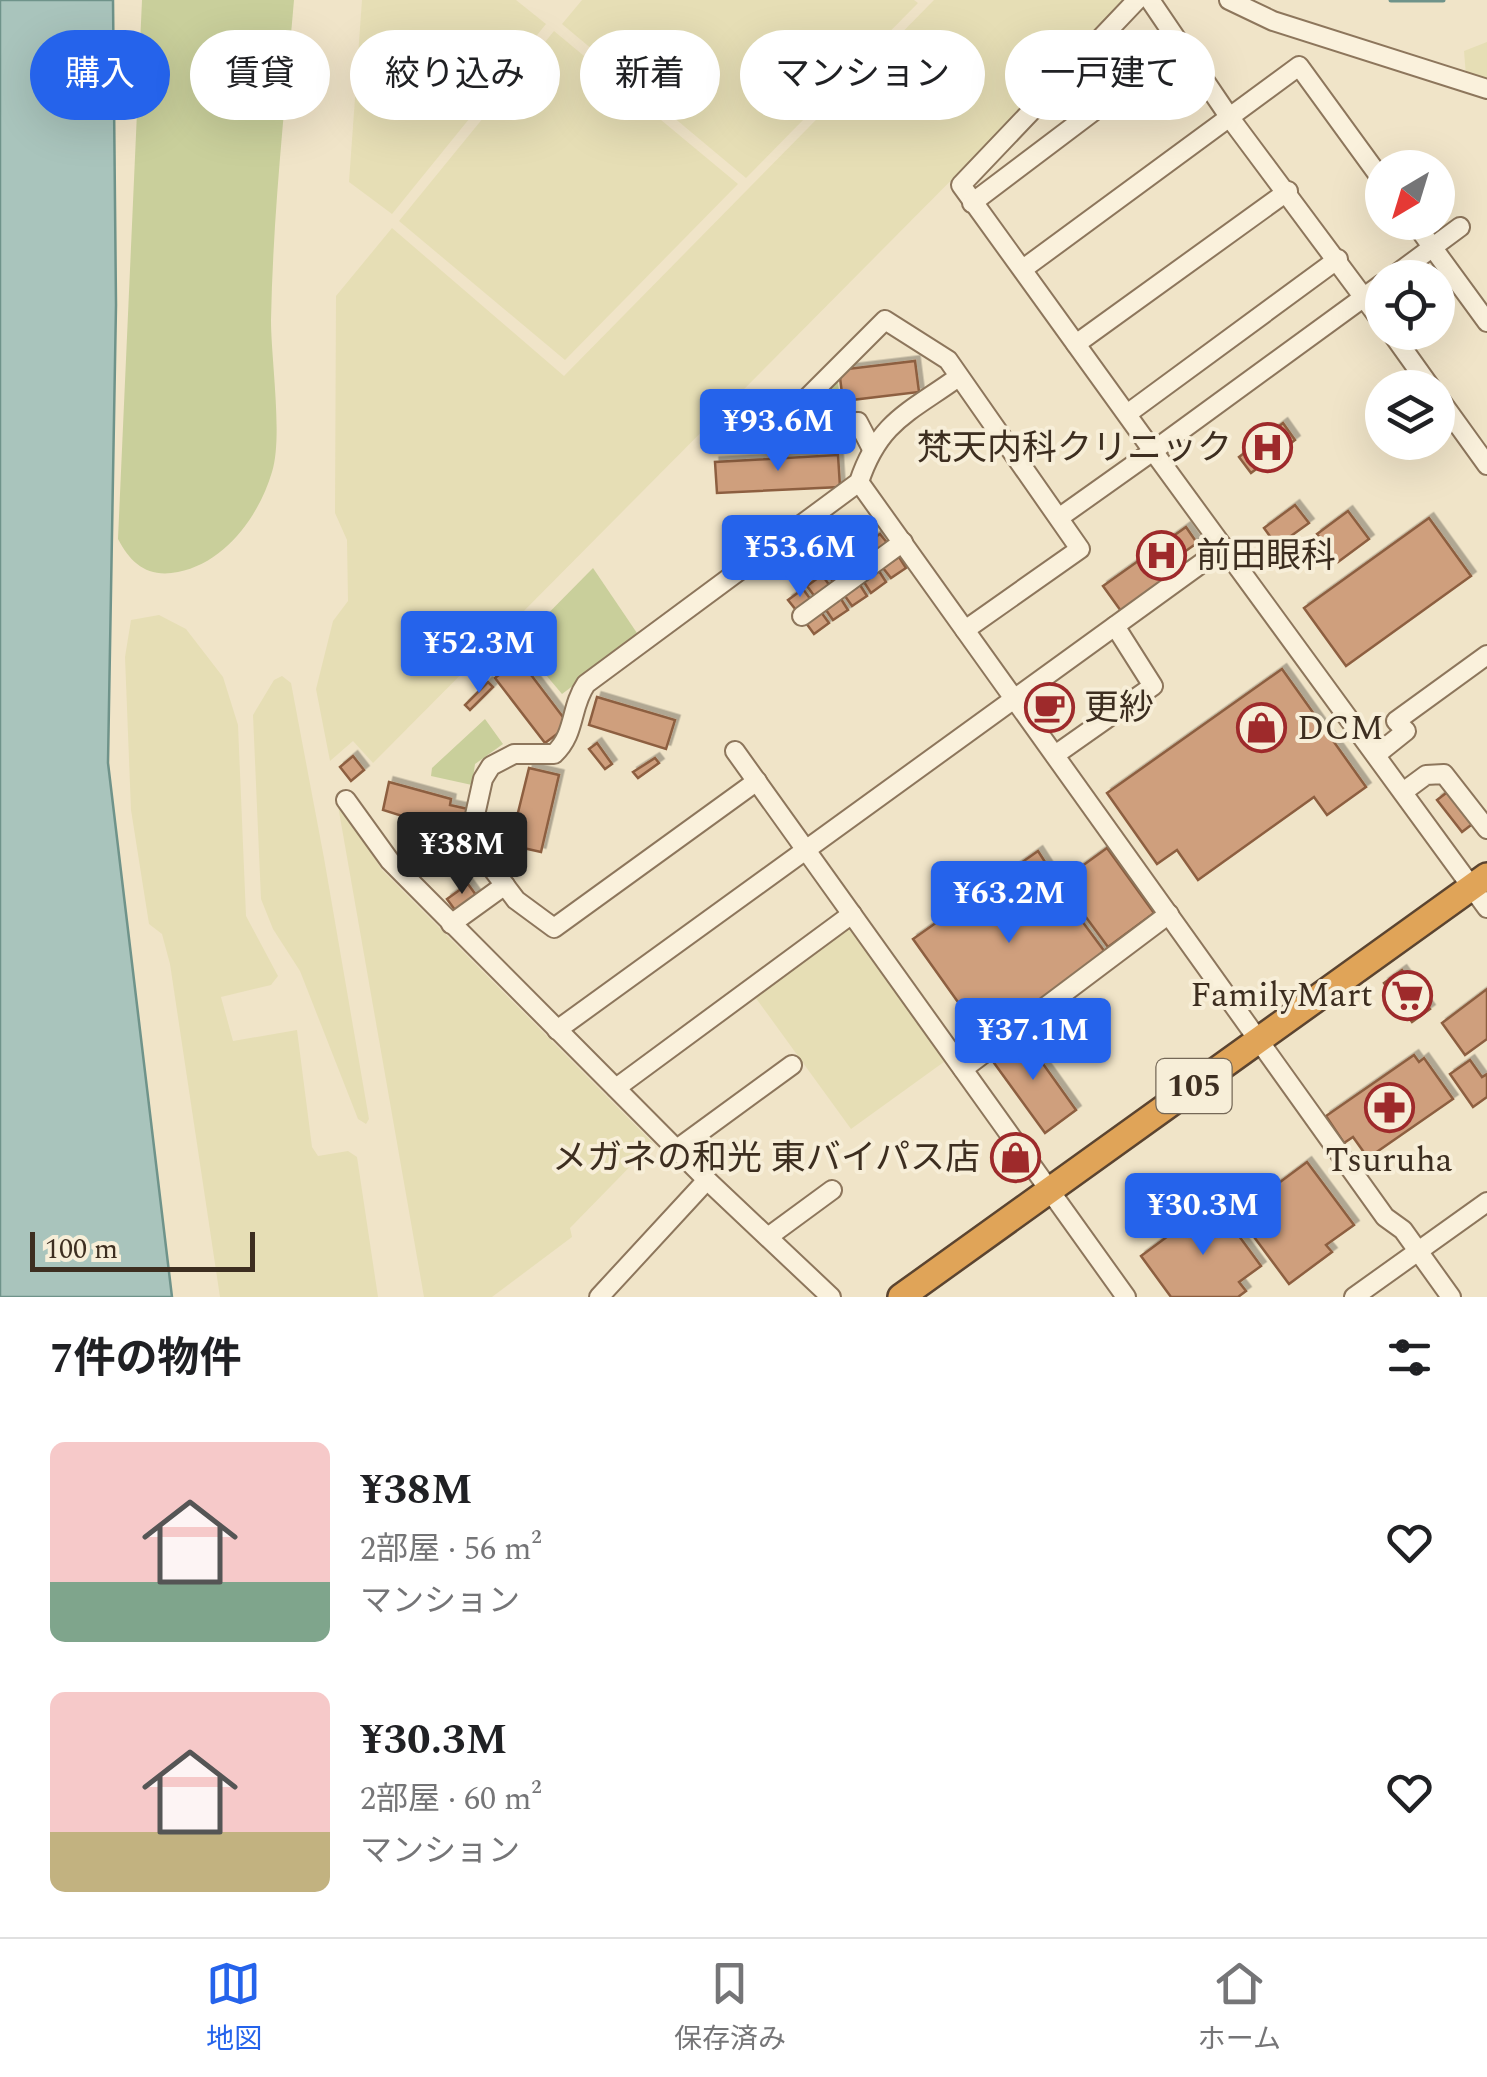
<!DOCTYPE html>
<html lang="ja">
<head>
<meta charset="utf-8">
<style>
	body { margin:0; font-family:Spectral,"Noto Sans JP",serif; background:#f6f6f6; color:#202124; height:100vh; display:flex; flex-direction:column; font-size:38px; white-space:nowrap }
	* { box-sizing:border-box; margin:0 }
	p { font-size:32px; color:#757577 }
	.icon { flex:none; width:55px; height:55px; fill:none; stroke:currentColor; stroke-width:2; stroke-linecap:round; stroke-linejoin:round }
	.map { position:relative; height:1297px; overflow:hidden }
	.side { display:flex; flex-direction:column; background:#fff; flex:1 }
	.side>* { flex:none }
	.guide { position:absolute; left:30px; top:30px; width:1428px; height:90px; display:flex; gap:20px }
	.needle { width:65px; rotate:218deg }
	.controls { position:absolute; left:1365px; top:150px; display:grid; gap:20px }
	.controls a { display:grid; place-items:center; width:90px; height:90px; border-radius:50%; background:#fff; box-shadow:0 10px 40px #0002; font-size:50px }
	.scale { position:absolute; left:30px; bottom:25px; width:225px; box-sizing:border-box; padding-left:10px; border:5px solid #3d2e20; border-top:0; font-size:28px; line-height:35px; white-space:nowrap; color:#3d2e20; -webkit-text-stroke:8px #f7eed8; paint-order:stroke }
	.price { position:absolute; translate:-50% -85px; padding:0 22px; border-radius:10px; background:#2563eb; color:#fff; font-size:32px; line-height:65px; filter:drop-shadow(0 2px 5px #0008) }
	.price::after { content:''; position:absolute; left:50%; top:60px; width:30px; height:22px; margin-left:-15px; background:inherit; clip-path:polygon(0 0,100% 0,50% 100%) }
	.price.on { background:#222; color:#fff }
	ul { padding:0; list-style:none }
	li { display:flex; align-items:center; gap:30px; height:250px; padding:0 50px }
	li span { display:grid; place-items:center; flex:none; width:280px; height:200px; border-radius:15px; color:#555 }
	li>.icon { margin-inline-start:auto }
	span .icon { width:120px; height:120px; fill:#fffc; stroke-width:1 }
	li b { font-size:42px }
	h2 { display:flex; justify-content:space-between; align-items:center; height:120px; padding:0 50px; font-size:42px }
	.pill { padding:0 35px; border-radius:45px; background:#fff; box-shadow:0 10px 40px #0002; font-size:35px; line-height:90px }
	.pill.on { background:#2563eb; color:#fff }
	.tab-bar { display:flex; justify-content:space-around; align-items:center; height:140px; border-top:2px solid #e0e0e0; background:#fff; font-size:28px; color:#757577 }
	.tab-bar a { display:grid; justify-items:center; gap:5px }
	.tab-bar .on { color:#2563eb }
	.map>svg:first-child { display:block }
</style>
</head>
<body>
<div class="map">
<svg width="1487" height="1297" viewBox="0 0 1487 1297">
	<defs>
		<filter id="shadow"><feDropShadow dx="4.5" dy="-4.5" stdDeviation="0" flood-color="#0004"/></filter>
	</defs>
	<rect width="100%" height="100%" fill="#f0e4c8"/>
	<g fill="#e6deb5">
		<polygon points="362,0 516,0 546,24 392,214 349,182"/>
		<polygon points="582,0 914,0 918,3 746,178 562,24"/>
		<polygon points="934,0 1130,0 373,763 353,741 330,761 316,689 333,621 348,601 347,540 335,513 336,296 392,228 564,376"/>
		<polygon points="554,31 738,184 565,360 399,221"/>
		<polygon points="1487,42 1487,82 1466,76 1464,51"/>
		<polygon points="159,615 186,629 223,677 238,725 246,916 278,976 271,985 221,997 233,1041 297,1030 312,1147 318,1156 348,1151 357,1157 378,1297 220,1297 170,964 162,934 149,924 131,810 125,657 131,620"/>
		<polygon points="282,676 291,683 324,858 369,1119 366,1124 358,1119 300,971 273,929 261,899 253,715 274,680"/>
		<polygon points="337,800 382,870 653,1143 570,1228 572,1237 492,1297 424,1297"/>
		<polygon points="850,924 948,1059 851,1129 753,994"/>
	</g>
	<g fill="#c9cf9b">
		<path d="M142,0H294C285,106 273,213 271,320C271,360 283,437 272,472C259,516 225,563 178,572C148,578 131,564 118,539Z"/>
		<polygon points="837,374 842,417 788,420"/>
		<polygon points="593,568 639,636 562,694 519,643"/>
		<polygon points="485,719 503,744 475,764 472,785 431,776 432,768"/>
	</g>
	<polygon fill="#a9c4bc" stroke="#6f938a" stroke-width="2.5" points="0,0 113,0 116,305 108,763 172,1297 0,1297"/>
	<g fill="none" stroke-linecap="round" stroke-linejoin="round">
		<polyline stroke="#6f938a" stroke-width="5" points="1391,0 1443,0"/>
	</g>
	<g fill="#cf9f7d" stroke="#8d5f41" stroke-width="2.5" filter="url(#shadow)">
		<polygon points="915,361 919,392 843,401 839,370"/>
		<polygon points="1283,423 1295,440 1251,473 1239,457"/>
		<polygon points="838,455 840,487 717,493 715,462"/>
		<polygon points="1295,505 1309,523 1277,546 1264,528"/>
		<polygon points="1348,511 1369,539 1338,562 1317,534"/>
		<polygon points="1429,518 1471,576 1346,666 1304,608"/>
		<polygon points="1186,527 1197,543 1159,570 1166,579 1121,611 1103,586"/>
		<polygon points="880,534 888,544 873,555 865,544"/>
		<polygon points="861,548 868,559 853,569 845,559"/>
		<polygon points="899,557 906,568 891,578 883,568"/>
		<polygon points="841,562 849,573 834,583 826,572"/>
		<polygon points="879,571 886,582 871,593 864,582"/>
		<polygon points="822,575 830,586 815,597 807,586"/>
		<polygon points="860,585 867,596 852,606 845,596"/>
		<polygon points="803,589 811,600 796,610 788,600"/>
		<polygon points="841,599 848,610 833,620 826,610"/>
		<polygon points="821,612 829,623 814,634 806,623"/>
		<polygon points="519,659 569,725 545,743 495,678"/>
		<polygon points="1282,669 1366,787 1327,815 1314,797 1198,880 1177,850 1157,864 1107,793"/>
		<polygon points="488,682 493,687 470,710 465,705"/>
		<polygon points="597,697 675,720 666,749 589,725"/>
		<polygon points="597,743 612,764 605,769 589,749"/>
		<polygon points="353,756 364,770 351,781 340,767"/>
		<polygon points="655,758 659,763 638,778 633,772"/>
		<polygon points="529,768 559,775 541,852 510,845"/>
		<polygon points="389,782 451,799 450,805 468,809 462,835 383,810"/>
		<polygon points="1450,790 1475,822 1462,832 1437,800"/>
		<polygon points="1107,848 1154,913 1108,947 1060,882"/>
		<polygon points="1038,851 1056,879 1053,882 1105,952 985,1040 913,939"/>
		<polygon points="468,884 476,895 455,910 447,899"/>
		<polygon points="1402,970 1430,1009 1412,1022 1384,983"/>
		<polygon points="1487,989 1487,1039 1465,1055 1442,1023"/>
		<polygon points="1021,1033 1076,1110 1045,1133 989,1056"/>
		<polygon points="1414,1055 1419,1062 1424,1058 1453,1099 1368,1158 1353,1137 1344,1143 1326,1116"/>
		<polygon points="1470,1060 1482,1077 1487,1074 1487,1097 1473,1107 1450,1074"/>
		<polygon points="1307,1162 1354,1225 1326,1245 1332,1252 1289,1284 1237,1214"/>
		<polygon points="1214,1202 1261,1266 1239,1282 1246,1291 1238,1297 1171,1297 1141,1256"/>
	</g>
	<g fill="none" stroke-linecap="round" stroke-linejoin="round">
		<defs>
			<g id="minor">
				<polyline points="1137,0 961,185 1153,451 1382,284"/>
				<polyline points="1150,0 1230,118 1382,322"/>
				<polyline points="1229,0 1273,21 1487,89"/>
				<polyline points="972,203 1180,46"/>
				<polyline points="1414,222 1487,322"/>
				<polyline points="1023,269 1299,66 1382,180"/>
				<polyline points="1391,278 1460,227"/>
				<polyline points="1391,332 1431,388"/>
				<polyline points="1076,344 1288,191"/>
				<polyline points="1438,397 1487,465"/>
				<polyline points="1127,414 1338,259"/>
				<polyline points="783,431 787,418 885,320 948,360 1080,549 965,630"/>
				<polyline points="737,437 858,422 871,447"/>
				<polyline points="859,482 1385,1217 1403,1230 1451,1297"/>
				<polyline points="1060,517 1153,451 1487,908"/>
				<polyline points="802,616 903,542"/>
				<polyline points="735,751 1126,1297"/>
				<polyline points="1055,755 1153,686 1115,626"/>
				<polyline points="1376,755 1406,731 1396,721 1487,655"/>
				<path d="M757,781L554,928L516,900L476,847L471,833L483,779L491,766L514,754H554C576,734 570,707 586,684L859,482C879,422 908,413 957,378"/>
				<polyline points="1403,792 1426,775 1444,774 1487,829"/>
				<polyline points="346,800 390,861 707,1180 831,1297"/>
				<polyline points="451,924 505,885"/>
				<polyline points="557,1030 1224,547"/>
				<polyline points="963,1069 1169,914"/>
				<polyline points="616,1088 852,914"/>
				<polyline points="677,1149 792,1065"/>
				<polyline points="768,1237 832,1190"/>
				<polyline points="599,1297 707,1180"/>
				<polyline points="1354,1297 1487,1202"/>
			</g>
			<polyline id="highway" points="901,1297 1487,876"/>
		</defs>
		<use href="#minor" stroke="#8d765c" stroke-width="22"/>
		<use href="#highway" stroke="#5b4430" stroke-width="30"/>
		<use href="#minor" stroke="#faf1dc" stroke-width="18"/>
		<use href="#highway" stroke="#e0a458" stroke-width="25"/>
	</g>
	<defs>
		<symbol id="hospital-ring" viewBox="-11 -11 22 22"><circle r="9.5" fill="#f7eed8" stroke="#9e2a2b" stroke-width="1.5"/><path d="M-5-5h3v3.5h4V-5h3V5h-3V1.5h-4V5h-3Z" fill="#9e2a2b"/></symbol>
		<symbol id="cafe-ring" viewBox="-11 -11 22 22"><circle r="9.5" fill="#f7eed8" stroke="#9e2a2b" stroke-width="1.5"/><path d="M-5.5-4.5H6V0H3Q3 3.5 0 3.5H-2.5Q-5.5 3.5-5.5 0ZM3-3.2v2h1.7v-2ZM-6 4.5H4V6H-6Z" fill="#9e2a2b"/></symbol>
		<symbol id="shop-ring" viewBox="-11 -11 22 22"><circle r="9.5" fill="#f7eed8" stroke="#9e2a2b" stroke-width="1.5"/><path d="M-5-2.5h2.3a2.7 3.5 0 0 1 5.4 0H5L5.5 6h-11ZM-1.5-2.5h3a1.5 2.3 0 0 0-3 0Z" fill="#9e2a2b"/></symbol>
		<symbol id="supermarket-ring" viewBox="-11 -11 22 22"><circle r="9.5" fill="#f7eed8" stroke="#9e2a2b" stroke-width="1.5"/><path d="M-6-5.5h2.5l.6 2H6L4.5 2H-2.5L-4.4-4H-6ZM-1.5 3.2a1.3 1.3 0 1 0 .1 0ZM3 3.2a1.3 1.3 0 1 0 .1 0Z" fill="#9e2a2b"/></symbol>
		<symbol id="pharmacy-ring" viewBox="-11 -11 22 22"><circle r="9.5" fill="#f7eed8" stroke="#9e2a2b" stroke-width="1.5"/><path d="M-2-6h4v4h4v4h-4v4h-4v-4h-4v-4h4Z" fill="#9e2a2b"/></symbol>
	</defs>
	<g fill-rule="evenodd">
		<use href="#hospital-ring" x="1240" y="420" width="55" height="55"/>
		<use href="#hospital-ring" x="1134" y="528" width="55" height="55"/>
		<use href="#cafe-ring" x="1022" y="680" width="55" height="55"/>
		<use href="#shop-ring" x="1234" y="700" width="55" height="55"/>
		<use href="#supermarket-ring" x="1380" y="968" width="55" height="55"/>
		<use href="#pharmacy-ring" x="1362" y="1080" width="55" height="55"/>
		<use href="#shop-ring" x="988" y="1130" width="55" height="55"/>
	</g>
	<g text-anchor="middle" dominant-baseline="central" stroke-width="8" stroke-linejoin="round" paint-order="stroke">
		<rect fill="#f7eed8" stroke="#756857" stroke-width="2.5" x="1156.5" y="1059" width="75" height="54" rx="8"/>
		<g font-size="32" font-weight="bold" fill="#3d2e20">
			<text x="1194" y="1086">105</text>
		</g>
		<g font-size="35" fill="#3d2e20" stroke="#f7eed8" text-anchor="end">
			<text x="1232" y="448">梵天内科クリニック</text>
			<text x="1196" y="556" text-anchor="start">前田眼科</text>
			<text x="1084" y="708" text-anchor="start">更紗</text>
			<text x="1297" y="728" text-anchor="start">DCM</text>
			<text x="1373" y="995">FamilyMart</text>
			<text x="980" y="1158">メガネの和光 東バイパス店</text>
			<text x="1389" y="1160" text-anchor="middle">Tsuruha</text>
		</g>
	</g>
</svg>
<div class="controls">
<a><svg class="needle" viewBox="-14 -14 28 28"><path d="M0-13l5 13h-10z" fill="#e53935"/><path d="M0 13l5-13h-10z" fill="#757577"/></svg></a>
<a><svg class="icon" aria-label="locate" viewBox="0 0 24 24"><circle cx="12" cy="12" r="6"/><path d="M12 2v4M12 18v4M2 12h4M18 12h4"/></svg></a>
<a><svg class="icon" aria-label="layers" viewBox="0 0 24 24"><path d="M12 4l9 5-9 5-9-5zM3 14l9 5 9-5"/></svg></a>
</div>
<div class="scale">100 m</div>
<b class="price" style="left:778px;top:474px">¥93.6M</b>
<b class="price" style="left:800px;top:600px">¥53.6M</b>
<b class="price" style="left:479px;top:696px">¥52.3M</b>
<b class="price on" style="left:462px;top:897px">¥38M</b>
<b class="price" style="left:1009px;top:946px">¥63.2M</b>
<b class="price" style="left:1033px;top:1083px">¥37.1M</b>
<b class="price" style="left:1203px;top:1258px">¥30.3M</b>
<div class="guide">
<a class="pill on">購入</a>
<a class="pill">賃貸</a>
<a class="pill">絞り込み</a>
<a class="pill">新着</a>
<a class="pill">マンション</a>
<a class="pill">一戸建て</a>
</div>
</div>
<section class="side">
<h2>7件の物件<svg class="icon" aria-label="filters" viewBox="0 0 24 24"><path d="M4 7h16M4 17h16"/><circle cx="9" cy="7" r="2"/><circle cx="15" cy="17" r="2"/></svg></h2>
<ul>
<li><span style="background:linear-gradient(#f6c9c9 70%,#7fa58c 0)"><svg class="icon" aria-label="home" viewBox="0 0 24 24"><path d="M3 11l9-7 9 7M6 9v11h12V9"/></svg></span><div><b>¥38M</b><p>2部屋 · 56 m²</p><p>マンション</p></div><svg class="icon" aria-label="heart" viewBox="0 0 24 24"><path d="M12 20l-8-8c-3-5 5-10 8-4 3-6 11-1 8 4z"/></svg></li>
<li><span style="background:linear-gradient(#f6c9c9 70%,#c2b280 0)"><svg class="icon" aria-label="home" viewBox="0 0 24 24"><path d="M3 11l9-7 9 7M6 9v11h12V9"/></svg></span><div><b>¥30.3M</b><p>2部屋 · 60 m²</p><p>マンション</p></div><svg class="icon" aria-label="heart" viewBox="0 0 24 24"><path d="M12 20l-8-8c-3-5 5-10 8-4 3-6 11-1 8 4z"/></svg></li>
</ul>
</section>
<nav class="tab-bar">
<a class="on"><svg class="icon" aria-label="map" viewBox="0 0 24 24"><path d="M3 6l6-2 6 2 6-2v14l-6 2-6-2-6 2zM9 4v14M15 6v14"/></svg>地図</a>
<a><svg class="icon" aria-label="saved" viewBox="0 0 24 24"><path d="M7 4h10v16l-5-4-5 4z"/></svg>保存済み</a>
<a><svg class="icon" aria-label="home" viewBox="0 0 24 24"><path d="M3 11l9-7 9 7M6 9v11h12V9"/></svg>ホーム</a>
</nav>
</body>
</html>
